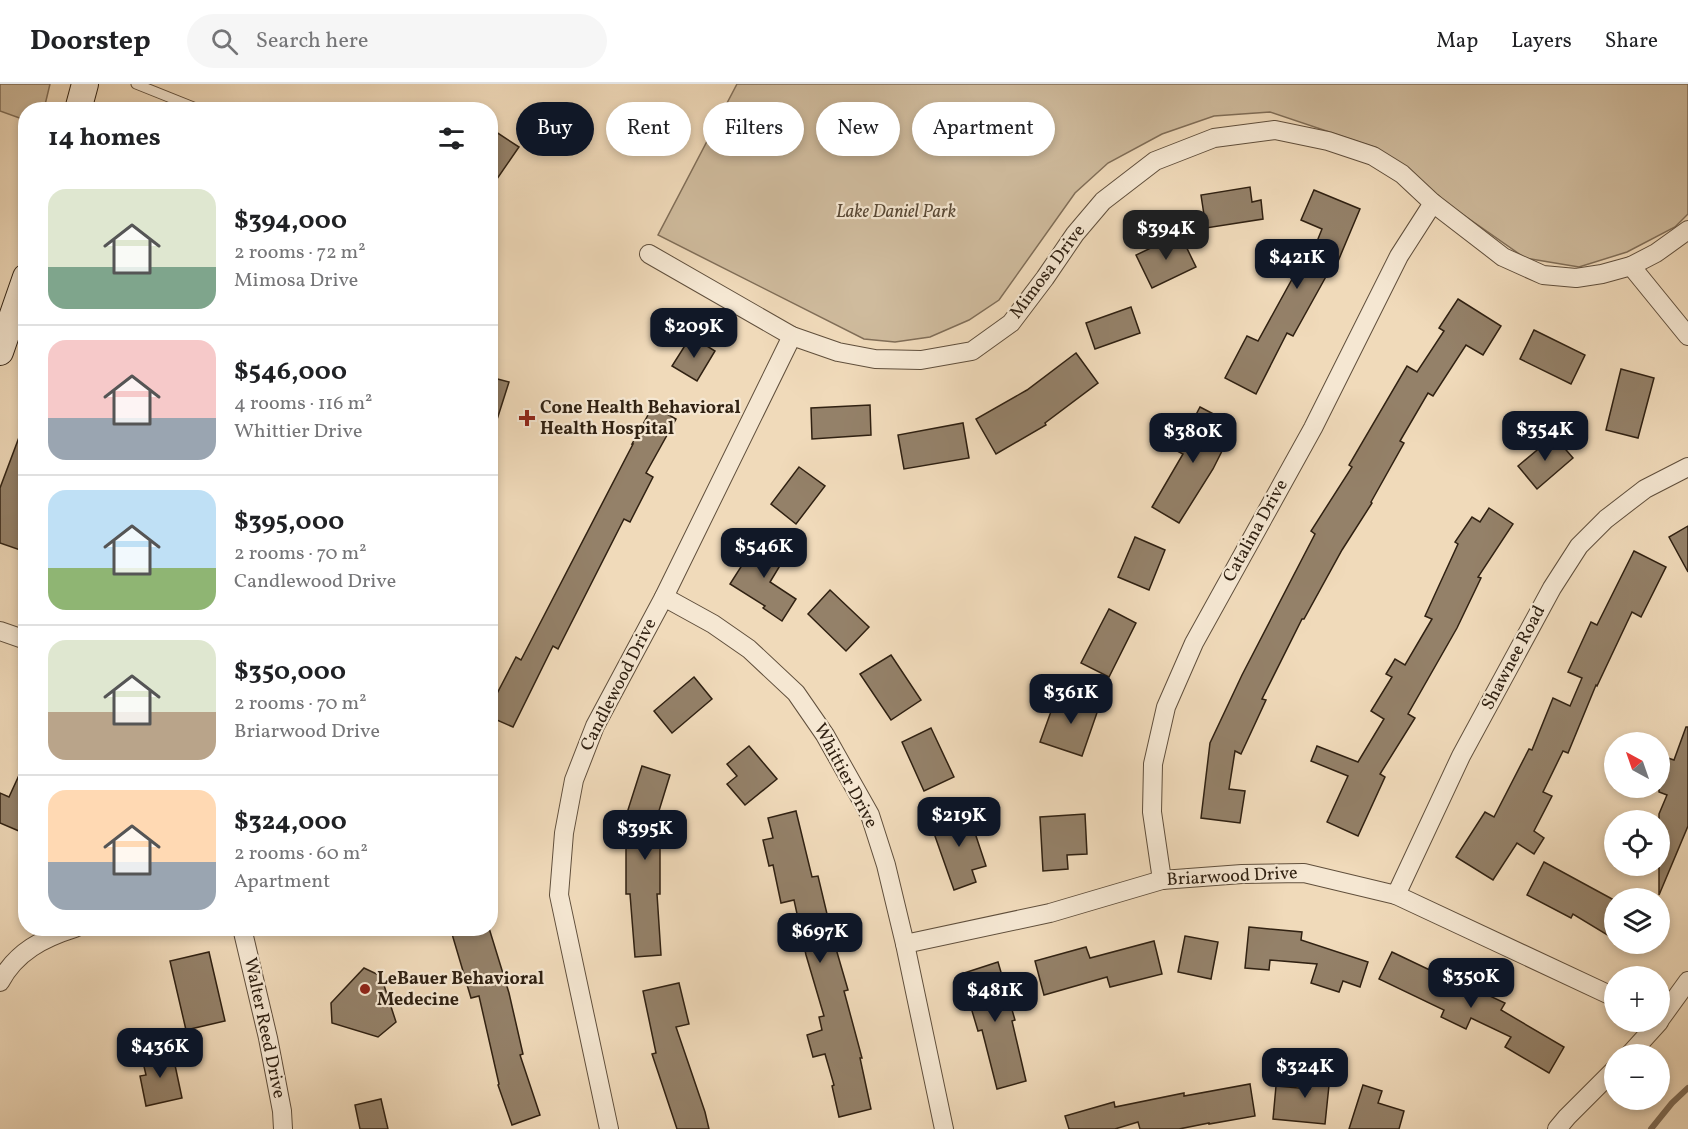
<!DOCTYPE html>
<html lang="en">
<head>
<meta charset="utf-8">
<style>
	body { margin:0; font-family:Vollkorn,serif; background:#f6f6f6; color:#202124; height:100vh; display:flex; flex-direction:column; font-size:22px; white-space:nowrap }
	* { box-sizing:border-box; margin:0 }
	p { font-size:20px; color:#757577 }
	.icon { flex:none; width:33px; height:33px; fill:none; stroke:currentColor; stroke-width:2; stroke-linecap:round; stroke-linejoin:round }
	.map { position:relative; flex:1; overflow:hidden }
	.sheet { position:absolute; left:18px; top:18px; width:480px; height:834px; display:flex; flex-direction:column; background:#fff; border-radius:24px; box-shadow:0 3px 9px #0003 }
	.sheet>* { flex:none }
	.banner { position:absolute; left:516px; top:18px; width:570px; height:54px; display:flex; gap:12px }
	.needle { width:39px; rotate:320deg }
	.buttons { position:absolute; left:1604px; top:648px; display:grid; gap:12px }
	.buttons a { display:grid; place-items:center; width:66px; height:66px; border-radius:50%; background:#fff; box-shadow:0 3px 9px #0003; font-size:30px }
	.price { position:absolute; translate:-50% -51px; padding:0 14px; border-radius:12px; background:#111827; color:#fff; font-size:20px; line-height:39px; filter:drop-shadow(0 2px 3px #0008) }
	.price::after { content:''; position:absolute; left:50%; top:36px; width:18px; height:14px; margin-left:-9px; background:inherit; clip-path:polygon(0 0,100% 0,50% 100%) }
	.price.active { background:#222; color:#fff }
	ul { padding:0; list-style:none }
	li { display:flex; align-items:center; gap:18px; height:150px; padding:0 30px }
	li+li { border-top:2px solid #e0e0e0 }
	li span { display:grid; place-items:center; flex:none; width:168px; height:120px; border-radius:18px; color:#555 }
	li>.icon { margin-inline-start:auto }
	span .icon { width:72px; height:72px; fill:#fffc; stroke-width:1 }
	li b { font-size:26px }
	h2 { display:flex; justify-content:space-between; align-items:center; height:72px; padding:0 30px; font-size:26px }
	.pill { padding:0 21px; border-radius:27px; background:#fff; box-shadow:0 3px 9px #0003; font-size:21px; line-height:54px }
	.pill.active { background:#111827; color:#fff }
	header { display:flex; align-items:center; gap:36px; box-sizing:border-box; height:84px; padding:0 30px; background:#fff; border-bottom:2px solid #e0e0e0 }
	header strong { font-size:28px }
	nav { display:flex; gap:33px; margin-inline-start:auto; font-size:21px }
	.search { width:420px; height:54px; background:#f6f6f6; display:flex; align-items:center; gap:15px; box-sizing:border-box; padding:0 21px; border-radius:33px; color:#757577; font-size:22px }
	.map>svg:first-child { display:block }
</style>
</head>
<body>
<header>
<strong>Doorstep</strong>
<div class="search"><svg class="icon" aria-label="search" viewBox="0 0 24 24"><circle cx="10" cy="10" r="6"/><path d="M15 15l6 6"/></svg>Search here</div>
<nav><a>Map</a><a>Layers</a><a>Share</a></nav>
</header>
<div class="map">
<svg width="1688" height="1045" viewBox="0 0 1688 1045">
	<rect width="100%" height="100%" fill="#f0daba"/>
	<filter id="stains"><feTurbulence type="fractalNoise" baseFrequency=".00333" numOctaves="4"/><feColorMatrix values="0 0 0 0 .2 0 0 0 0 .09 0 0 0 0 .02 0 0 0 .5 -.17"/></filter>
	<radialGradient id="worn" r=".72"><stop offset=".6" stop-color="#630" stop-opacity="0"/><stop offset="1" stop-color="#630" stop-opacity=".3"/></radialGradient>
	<g fill="#cfbb9d" stroke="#806e58" stroke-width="1.5">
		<polygon points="0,0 50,0 44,25 26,26 25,36 0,27"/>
		<polygon points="737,0 1688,0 1688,130 1675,143 1627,168 1579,183 1525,174 1455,125 1377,64 1270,28 1214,32 1162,50 1108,79 1075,109 999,216 969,236 930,253 895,258 864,255 658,151"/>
	</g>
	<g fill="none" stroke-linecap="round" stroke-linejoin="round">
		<polyline stroke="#7c6a55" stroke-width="6" points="1651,1045 1672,1019 1688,1004"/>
	</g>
	<g fill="#948169" stroke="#302112" stroke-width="1.5">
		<polygon points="490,44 519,63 490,105"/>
		<polygon points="1250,103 1252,118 1261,116 1263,135 1206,144 1201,111"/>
		<polygon points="1314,106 1360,125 1336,182 1333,180 1293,252 1287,249 1256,310 1225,294 1247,252 1258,257 1296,188 1303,192 1322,145 1301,136"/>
		<polygon points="1180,150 1196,183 1152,204 1136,171"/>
		<polygon points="1458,215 1501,242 1483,271 1466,261 1433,312 1428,309 1400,357 1404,359 1371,418 1372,419 1342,466 1304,535 1302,535 1262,615 1266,616 1241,670 1235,667 1229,705 1245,707 1240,739 1201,734 1210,659 1242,591 1315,450 1311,447 1352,383 1349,381 1407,282 1417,288 1444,247 1439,244"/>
		<polygon points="1131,223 1140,249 1095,265 1086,239"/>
		<polygon points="1534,246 1585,271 1571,300 1520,275"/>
		<polygon points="691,252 715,267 697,297 672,282"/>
		<polygon points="1076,269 1098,299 1045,339 1046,341 996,370 976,335 1027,306"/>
		<polygon points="1621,285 1654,294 1638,354 1606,346"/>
		<polygon points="490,293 509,298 494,345 490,345"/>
		<polygon points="870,321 871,351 812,355 811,324"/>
		<polygon points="653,322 676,335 646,389 653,393 630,438 624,435 558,565 553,562 513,643 490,633 490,623 516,573 521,576 633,360 632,360"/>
		<polygon points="1200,323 1231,339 1219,363 1223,365 1213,385 1179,439 1152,423 1183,370 1177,367"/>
		<polygon points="963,339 969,374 904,385 898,351"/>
		<polygon points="24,340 26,340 26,468 0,459 0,404"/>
		<polygon points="1554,352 1573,374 1537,405 1518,382"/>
		<polygon points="799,383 825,402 796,440 771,420"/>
		<polygon points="1489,424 1513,440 1478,493 1481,494 1457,544 1408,630 1415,634 1380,690 1385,693 1358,752 1327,738 1348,692 1311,677 1317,662 1358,678 1384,635 1371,627 1392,593 1386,590 1395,575 1405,581 1432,535 1425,532 1458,460 1455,458 1472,433 1480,438"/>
		<polygon points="1688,442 1688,488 1669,453"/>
		<polygon points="760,453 787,470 770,498 796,515 782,537 763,524 765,522 730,500"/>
		<polygon points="1135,453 1165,466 1149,506 1118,493"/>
		<polygon points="1634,467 1666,483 1641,533 1632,528 1597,602 1596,601 1568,669 1563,667 1543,708 1552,712 1534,747 1544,754 1534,770 1517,759 1493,796 1456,773 1485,728 1494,733 1529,665 1532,666 1553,614 1570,622 1582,594 1568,588 1591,538 1597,541"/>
		<polygon points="830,506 869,543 846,567 808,530"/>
		<polygon points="1109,525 1136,539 1109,593 1081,579"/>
		<polygon points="891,571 921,616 891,636 860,590"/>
		<polygon points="694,593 712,615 672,649 654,627"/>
		<polygon points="1070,610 1100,620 1082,672 1040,658 1053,622 1064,626"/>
		<polygon points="1686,643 1688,643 1688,742 1659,811 1659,730 1667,711 1659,708 1659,671 1674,676"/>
		<polygon points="931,644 954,693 924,707 902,658"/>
		<polygon points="749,662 777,695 745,721 727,700 737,692 727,680"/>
		<polygon points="26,676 26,750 0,739 0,709 9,713"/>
		<polygon points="642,682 670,691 650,756 660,756 660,810 657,810 661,871 635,873 630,810 626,810 626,732"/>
		<polygon points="967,725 986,782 972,786 976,798 954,806 930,738"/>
		<polygon points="796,727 812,793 818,792 832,851 848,906 844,907 862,974 860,974 871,1025 839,1033 832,1002 834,1001 825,970 813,973 807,951 822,946 819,933 824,932 806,871 794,816 781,819 773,781 769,782 763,756 773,754 768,734"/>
		<polygon points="1085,730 1087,770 1067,771 1068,785 1043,787 1040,733"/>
		<polygon points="1544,778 1614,816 1614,855 1573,830 1571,834 1527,811"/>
		<polygon points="1249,843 1302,848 1301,856 1368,878 1360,903 1343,897 1339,908 1311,899 1317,880 1270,876 1269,886 1245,884"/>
		<polygon points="469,844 489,844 509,909 523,970 520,971 540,1031 512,1041 498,1001 499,1000 479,912 471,914 452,850"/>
		<polygon points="1185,852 1218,858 1211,895 1178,888"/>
		<polygon points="1154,857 1162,890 1110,903 1107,893 1044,911 1035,877 1086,863 1090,874"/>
		<polygon points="209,868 225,937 186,946 170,877"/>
		<polygon points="1392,868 1457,899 1458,897 1505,919 1501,926 1564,963 1549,989 1505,963 1511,953 1471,934 1466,945 1441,933 1444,926 1379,895"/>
		<polygon points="998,878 1015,936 1012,937 1026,997 997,1005 982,946 978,947 961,890"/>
		<polygon points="364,884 381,892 396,938 378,953 332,939 331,919"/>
		<polygon points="679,899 689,940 676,943 705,1028 709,1045 677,1045 652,970 656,969 643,907"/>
		<polygon points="172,967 182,1014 146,1022 140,992 146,991 142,974"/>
		<polygon points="1313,980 1331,982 1325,1040 1273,1035 1276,1002 1310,1005"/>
		<polygon points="1250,1000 1255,1032 1209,1040 1209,1039 1179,1045 1140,1045 1138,1038 1115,1045 1069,1045 1065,1032 1114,1018 1115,1023 1184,1009 1184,1012"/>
		<polygon points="1363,1001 1382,1007 1378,1019 1404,1027 1399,1045 1349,1045"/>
		<polygon points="381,1015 388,1045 360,1045 355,1021"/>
	</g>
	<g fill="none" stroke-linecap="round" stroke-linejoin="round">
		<defs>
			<polyline id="lane" points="136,0 201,26"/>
			<g id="street">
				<polyline points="649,170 792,252 838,268 875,275 921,276 972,267 1011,239 1045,194 1075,150 1103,117 1155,77 1214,54 1275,46 1328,57 1373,72 1402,90 1433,119 1503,173 1543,191 1576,194 1602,190 1631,182 1656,169 1688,146"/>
				<polyline points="1631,182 1688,252"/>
				<polyline points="664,513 713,540 749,565 796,609 825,651 870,731 886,781 905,860 944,1045"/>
				<polyline points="0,547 26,556"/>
				<polyline points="1162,796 1152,728 1153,680 1166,623 1194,559 1313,344 1399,172 1433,119"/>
				<polyline points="1396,811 1461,672 1552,504 1579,462 1606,435 1645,405 1688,383"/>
				<polyline points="242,844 268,954 282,1027 283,1045"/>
				<polyline points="905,860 1050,829 1162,796 1242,790 1304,789 1396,811 1614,913"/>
				<path d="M0,898C16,868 43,854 75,844"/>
				<polyline points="1659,937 1688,897"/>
				<polyline points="1630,970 1659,938"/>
				<polyline points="609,1045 559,811 564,749 574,696 595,642 664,513 792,252"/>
				<polyline points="1557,1045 1567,1033 1614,986"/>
			</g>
			<g id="secondary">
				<polyline points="78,26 85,0"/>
				<polyline points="0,268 26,193"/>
			</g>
		</defs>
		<use href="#lane" stroke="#604f3c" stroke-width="11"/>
		<use href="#street" stroke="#604f3c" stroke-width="20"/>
		<use href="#secondary" stroke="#302112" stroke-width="28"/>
		<use href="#lane" stroke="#f5e7d2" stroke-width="9"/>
		<use href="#street" stroke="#f5e7d2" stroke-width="18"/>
		<use href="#secondary" stroke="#f5e7d2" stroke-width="26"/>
	</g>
	<g fill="#8f2418" stroke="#f5e7d2" stroke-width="2">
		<path d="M524 325h6v6h6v6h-6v6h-6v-6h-6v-6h6z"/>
		<circle cx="365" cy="905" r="6"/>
	</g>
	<g text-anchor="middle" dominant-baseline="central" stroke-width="4.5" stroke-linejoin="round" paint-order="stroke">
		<g font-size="18" font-style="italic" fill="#584835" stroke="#f5e7d2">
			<text x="896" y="128">Lake Daniel Park</text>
		</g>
		<g font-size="18" fill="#302112" stroke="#f5e7d2">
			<text transform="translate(1048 188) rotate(-53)">Mimosa Drive</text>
			<text transform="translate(1256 447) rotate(-61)">Catalina Drive</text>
			<text transform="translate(1514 574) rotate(-62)">Shawnee Road</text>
			<text transform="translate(619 601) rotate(-63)">Candlewood Drive</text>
			<text transform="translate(845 692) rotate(62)">Whittier Drive</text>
			<text transform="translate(1232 793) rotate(-3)">Briarwood Drive</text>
			<text transform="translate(264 944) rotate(78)">Walter Reed Drive</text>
		</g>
		<g font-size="18" font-weight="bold" fill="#302112" stroke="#f5e7d2" text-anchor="start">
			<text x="540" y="324">Cone Health Behavioral<tspan x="540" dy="21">Health Hospital</tspan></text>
			<text x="377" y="895">LeBauer Behavioral<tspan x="377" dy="21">Medecine</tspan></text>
		</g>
	</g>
	<rect width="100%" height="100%" filter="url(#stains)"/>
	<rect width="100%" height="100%" fill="url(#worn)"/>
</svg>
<div class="buttons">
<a><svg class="needle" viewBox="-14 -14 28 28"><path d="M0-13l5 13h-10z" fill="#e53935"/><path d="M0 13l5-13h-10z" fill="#757577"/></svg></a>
<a><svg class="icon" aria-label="locate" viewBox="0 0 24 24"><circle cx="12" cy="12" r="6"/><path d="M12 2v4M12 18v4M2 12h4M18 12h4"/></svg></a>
<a><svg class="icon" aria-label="layers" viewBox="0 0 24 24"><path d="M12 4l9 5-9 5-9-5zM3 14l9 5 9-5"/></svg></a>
<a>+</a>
<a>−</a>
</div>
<b class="price active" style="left:1166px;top:177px">$394K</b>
<b class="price" style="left:1297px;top:206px">$421K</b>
<b class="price" style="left:694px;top:275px">$209K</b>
<b class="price" style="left:1545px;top:378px">$354K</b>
<b class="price" style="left:1193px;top:380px">$380K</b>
<b class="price" style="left:764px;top:495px">$546K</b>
<b class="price" style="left:1071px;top:641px">$361K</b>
<b class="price" style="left:959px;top:764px">$219K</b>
<b class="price" style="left:645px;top:777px">$395K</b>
<b class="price" style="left:820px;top:880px">$697K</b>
<b class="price" style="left:1471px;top:925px">$350K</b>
<b class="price" style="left:995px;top:939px">$481K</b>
<b class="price" style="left:160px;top:995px">$436K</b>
<b class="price" style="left:1305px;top:1015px">$324K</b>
<div class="banner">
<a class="pill active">Buy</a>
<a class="pill">Rent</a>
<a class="pill">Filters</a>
<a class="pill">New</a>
<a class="pill">Apartment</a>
</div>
<section class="sheet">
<h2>14 homes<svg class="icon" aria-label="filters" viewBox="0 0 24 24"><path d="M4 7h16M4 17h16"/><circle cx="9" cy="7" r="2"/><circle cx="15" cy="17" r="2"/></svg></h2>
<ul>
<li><span style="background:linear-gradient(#dfe7d0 65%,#7fa58c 0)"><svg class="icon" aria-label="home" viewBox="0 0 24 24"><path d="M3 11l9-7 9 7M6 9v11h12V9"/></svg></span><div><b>$394,000</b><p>2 rooms · 72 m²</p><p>Mimosa Drive</p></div></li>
<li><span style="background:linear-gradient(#f6c9c9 65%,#9aa5b1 0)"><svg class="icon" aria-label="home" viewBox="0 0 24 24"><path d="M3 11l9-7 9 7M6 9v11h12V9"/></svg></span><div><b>$546,000</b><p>4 rooms · 116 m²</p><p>Whittier Drive</p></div></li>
<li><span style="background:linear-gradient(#bfe0f5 65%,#8fb573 0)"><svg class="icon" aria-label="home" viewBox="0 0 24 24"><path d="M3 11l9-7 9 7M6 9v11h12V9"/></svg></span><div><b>$395,000</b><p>2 rooms · 70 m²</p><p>Candlewood Drive</p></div></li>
<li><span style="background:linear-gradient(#dfe7d0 60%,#b9a48a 0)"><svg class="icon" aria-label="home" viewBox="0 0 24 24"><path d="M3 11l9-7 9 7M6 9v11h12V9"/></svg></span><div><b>$350,000</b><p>2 rooms · 70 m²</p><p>Briarwood Drive</p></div></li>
<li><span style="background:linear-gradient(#ffd9b3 60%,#9aa5b1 0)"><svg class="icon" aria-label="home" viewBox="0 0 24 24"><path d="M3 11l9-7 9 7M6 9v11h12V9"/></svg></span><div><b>$324,000</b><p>2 rooms · 60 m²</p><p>Apartment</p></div></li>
</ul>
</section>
</div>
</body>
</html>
